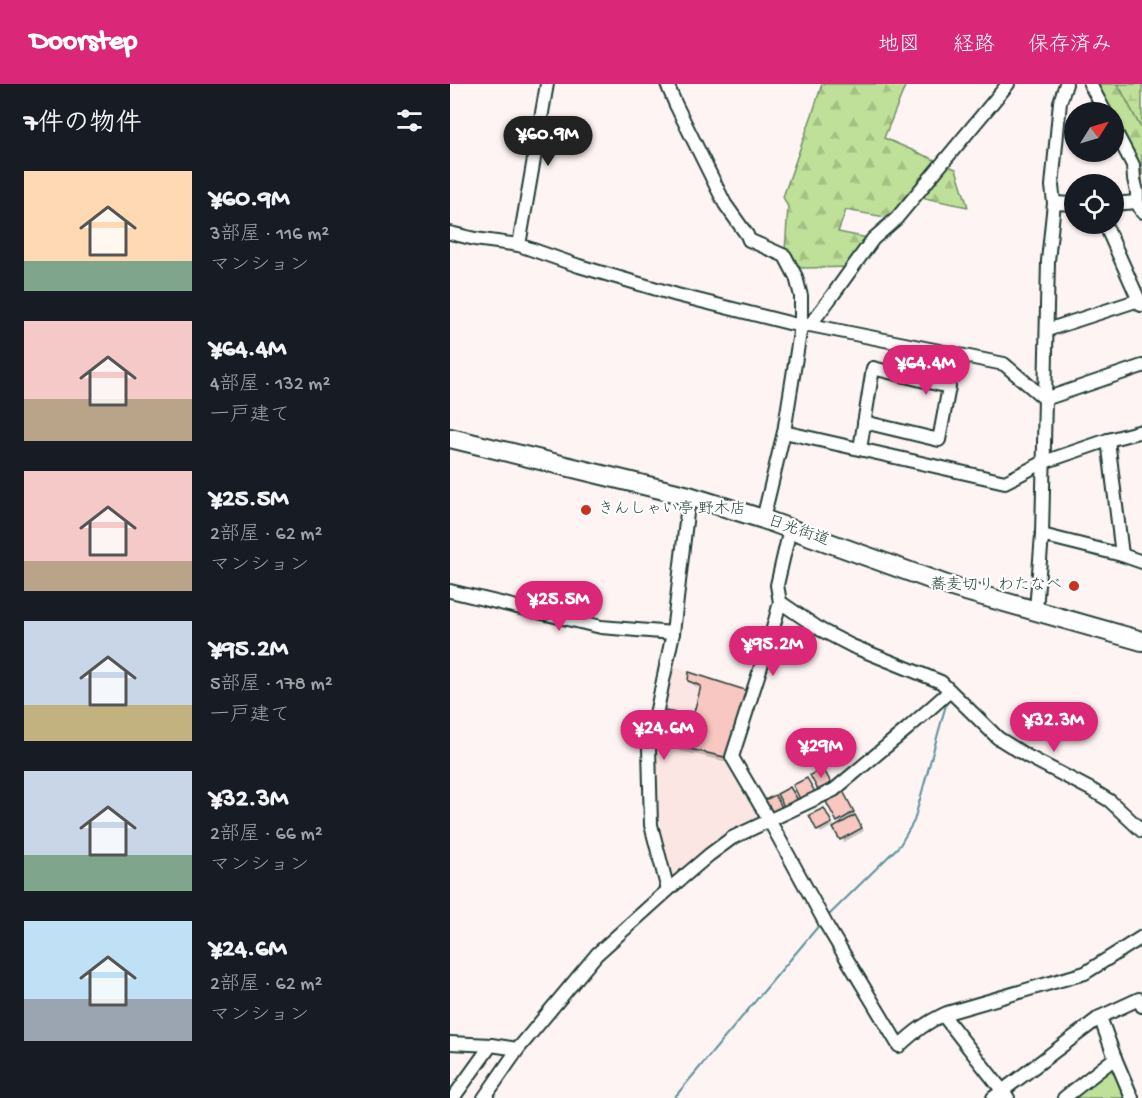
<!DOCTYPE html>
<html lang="ja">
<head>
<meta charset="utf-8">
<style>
	body { margin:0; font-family:"Gochi Hand","Klee One",sans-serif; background:#20242c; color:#f1f3f6; height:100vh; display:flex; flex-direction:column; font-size:22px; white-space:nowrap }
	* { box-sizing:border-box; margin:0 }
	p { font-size:20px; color:#9ea1a6 }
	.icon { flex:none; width:33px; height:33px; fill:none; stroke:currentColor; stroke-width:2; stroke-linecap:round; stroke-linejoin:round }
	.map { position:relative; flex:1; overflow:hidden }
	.sheet { display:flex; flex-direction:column; background:#171b24; width:450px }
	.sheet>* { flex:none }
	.needle { width:39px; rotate:53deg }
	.tools { position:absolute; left:614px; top:18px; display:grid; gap:12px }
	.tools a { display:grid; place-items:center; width:60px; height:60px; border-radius:50%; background:#171b24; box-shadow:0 2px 4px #0004; font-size:30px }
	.price { position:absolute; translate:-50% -51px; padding:0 14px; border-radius:21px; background:#db2777; color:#fff; font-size:20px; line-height:39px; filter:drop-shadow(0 2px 3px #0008) }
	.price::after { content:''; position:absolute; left:50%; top:36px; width:18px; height:14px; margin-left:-9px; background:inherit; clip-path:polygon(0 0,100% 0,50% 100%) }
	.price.selected { background:#222; color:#fff }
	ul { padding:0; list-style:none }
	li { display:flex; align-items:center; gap:18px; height:150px; padding:0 24px }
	li span { display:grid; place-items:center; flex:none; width:168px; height:120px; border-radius:0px; color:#555 }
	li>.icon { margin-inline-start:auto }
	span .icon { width:72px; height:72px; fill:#fffc; stroke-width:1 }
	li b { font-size:26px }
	h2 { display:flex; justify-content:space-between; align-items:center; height:72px; padding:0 24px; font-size:26px }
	header { display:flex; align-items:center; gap:36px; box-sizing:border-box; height:84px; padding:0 30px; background:#db2777; color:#fff }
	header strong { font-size:28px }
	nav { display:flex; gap:33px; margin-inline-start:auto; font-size:21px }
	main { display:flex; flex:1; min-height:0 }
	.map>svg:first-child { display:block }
</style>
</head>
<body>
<header>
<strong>Doorstep</strong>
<nav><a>地図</a><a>経路</a><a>保存済み</a></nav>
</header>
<main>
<section class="sheet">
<h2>7件の物件<svg class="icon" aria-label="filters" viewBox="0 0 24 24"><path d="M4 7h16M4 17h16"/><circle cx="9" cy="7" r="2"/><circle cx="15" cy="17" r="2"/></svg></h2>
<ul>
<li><span style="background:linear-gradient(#ffd9b3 75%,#7fa58c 0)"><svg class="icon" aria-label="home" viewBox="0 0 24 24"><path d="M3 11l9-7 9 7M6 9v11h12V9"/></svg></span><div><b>¥60.9M</b><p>3部屋 · 116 m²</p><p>マンション</p></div></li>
<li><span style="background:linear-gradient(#f6c9c9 65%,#b9a48a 0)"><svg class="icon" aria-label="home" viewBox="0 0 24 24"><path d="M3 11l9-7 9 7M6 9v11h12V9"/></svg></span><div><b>¥64.4M</b><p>4部屋 · 132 m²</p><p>一戸建て</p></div></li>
<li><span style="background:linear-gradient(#f6c9c9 75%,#b9a48a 0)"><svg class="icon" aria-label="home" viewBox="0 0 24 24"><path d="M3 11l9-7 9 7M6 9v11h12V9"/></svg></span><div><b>¥25.5M</b><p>2部屋 · 62 m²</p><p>マンション</p></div></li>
<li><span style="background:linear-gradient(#c9d6e8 70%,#c2b280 0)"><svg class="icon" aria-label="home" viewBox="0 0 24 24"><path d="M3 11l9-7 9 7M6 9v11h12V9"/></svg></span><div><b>¥95.2M</b><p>5部屋 · 178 m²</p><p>一戸建て</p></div></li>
<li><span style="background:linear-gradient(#c9d6e8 70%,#7fa58c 0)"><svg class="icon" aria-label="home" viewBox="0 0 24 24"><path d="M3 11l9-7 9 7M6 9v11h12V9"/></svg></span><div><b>¥32.3M</b><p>2部屋 · 66 m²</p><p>マンション</p></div></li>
<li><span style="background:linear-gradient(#bfe0f5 65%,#9aa5b1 0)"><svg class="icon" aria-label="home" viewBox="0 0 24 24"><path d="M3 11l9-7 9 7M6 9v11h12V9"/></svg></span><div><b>¥24.6M</b><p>2部屋 · 62 m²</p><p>マンション</p></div></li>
</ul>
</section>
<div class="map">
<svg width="692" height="1014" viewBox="0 0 692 1014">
	<defs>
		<pattern id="forest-firs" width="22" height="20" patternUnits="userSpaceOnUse" patternTransform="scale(1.5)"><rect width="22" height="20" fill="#bfe099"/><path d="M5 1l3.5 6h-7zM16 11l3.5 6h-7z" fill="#a4c184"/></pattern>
		<pattern id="wetland-marsh" width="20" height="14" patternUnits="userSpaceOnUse" patternTransform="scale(1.5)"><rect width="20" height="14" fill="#bfe099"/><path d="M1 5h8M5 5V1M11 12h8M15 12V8" fill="none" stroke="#a4c184"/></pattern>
	</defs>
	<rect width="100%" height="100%" fill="#fef4f3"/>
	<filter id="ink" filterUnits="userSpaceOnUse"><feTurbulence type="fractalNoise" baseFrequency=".0167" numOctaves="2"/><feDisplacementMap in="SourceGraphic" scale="12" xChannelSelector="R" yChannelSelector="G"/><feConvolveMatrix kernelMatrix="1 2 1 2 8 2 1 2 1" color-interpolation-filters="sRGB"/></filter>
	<g filter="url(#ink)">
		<polygon fill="#fce6e4" points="223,582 300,606 281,676 315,736 219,800 207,720 206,667"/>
		<g fill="url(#forest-firs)" stroke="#6f8e66" stroke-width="1.5">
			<polygon points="372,0 456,0 434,54 506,85 518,123 465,112 446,135 396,126 388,148 423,155 404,183 351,184 335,167 338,123 333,113 363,28"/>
			<polygon points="640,0 668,0 692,46 692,128 687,108 663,43 663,28 655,28"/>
		</g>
		<polygon fill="url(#wetland-marsh)" stroke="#6f8e66" stroke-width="1.5" points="668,0 692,0 692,46"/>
		<polygon fill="#bfe099" stroke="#6f8e66" stroke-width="1.5" points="663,981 677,1014 622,1014"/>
		<g fill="#0003">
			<polygon points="239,596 297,608 286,680 218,664 211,657 244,633 251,605 246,603"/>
			<polygon points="373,686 383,702 372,708 369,705"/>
			<polygon points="395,710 406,732 405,733 414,747 394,758 391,755 392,741 388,737"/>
			<polygon points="376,729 384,742 371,749 368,746"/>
		</g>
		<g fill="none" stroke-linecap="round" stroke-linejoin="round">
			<g stroke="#5a929c" stroke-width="2">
				<polyline points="377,833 450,761 464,737 497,617"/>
				<polyline points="224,1014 371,839"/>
			</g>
		</g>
		<g fill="#f8c7c2" stroke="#1f3d34" stroke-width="1.5">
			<polygon points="239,588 298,607 279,674 209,658 216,627 243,632 251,602 238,597"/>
			<polygon points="373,684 381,699 368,706 360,691"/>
			<polygon points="357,694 365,708 350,715 343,701"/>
			<polygon points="340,703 348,716 335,724 327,710"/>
			<polygon points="392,705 404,728 387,738 374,714"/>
			<polygon points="325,711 333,725 321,731 313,717"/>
			<polygon points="374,724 382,739 367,747 359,731"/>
			<polygon points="405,731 412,744 390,756 383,744"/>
		</g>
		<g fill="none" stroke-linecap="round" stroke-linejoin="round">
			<defs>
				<g id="minor">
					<polyline points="217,0 225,19 275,120 297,151 299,156 335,172 346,193 351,212 351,242 334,348 313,435"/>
					<polyline points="640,0 655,28"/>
					<polyline points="663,43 683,81 684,95 687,108 687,118 692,128"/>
					<polyline points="604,119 624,120"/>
					<polyline points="663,120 687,118"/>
					<polyline points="655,140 691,221"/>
					<polyline points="0,149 25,155 69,161 129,182 227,211 351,242 360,241 554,280 595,315 692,282"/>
					<polyline points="69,161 97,0"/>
					<polyline points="360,241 382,212 423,155 446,135 558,0"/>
					<polyline points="597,246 689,216"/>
					<polyline points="334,348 555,398 594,378 658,356 692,347"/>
					<polyline points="658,356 672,471"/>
					<polyline points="410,365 423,284 499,303 489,356 414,338"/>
					<path d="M340,445L327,501L330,518L322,548L282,673L319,736L377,842L449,962C465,947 477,938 497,929L635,889L692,853"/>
					<polyline points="592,451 672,471 692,478"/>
					<polyline points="0,507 151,543 223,549"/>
					<polyline points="330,518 371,546 402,562 491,598 548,654 577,672 642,706 660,717 692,747"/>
					<polyline points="586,526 592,451 598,177 604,119 602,102 610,18 616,0"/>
					<polyline points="218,806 201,741 199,664 223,549 239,412"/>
					<polyline points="493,931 558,1014"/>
					<polyline points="0,959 41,961 68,965"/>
					<polyline points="665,974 682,1014"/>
					<polyline points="3,1014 41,961"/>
					<polyline points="34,1014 68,965 147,870 218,806 259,771 282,754 384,706 457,645 500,607"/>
					<polyline points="543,1014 650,933 689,915 692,922"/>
					<polyline points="614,1014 665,974 650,933"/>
				</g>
				<polyline id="highway" points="0,354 239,412 313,435 505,504 692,557"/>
			</defs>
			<use href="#minor" stroke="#1f3d34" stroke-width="16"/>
			<use href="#highway" stroke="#1f3d34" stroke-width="22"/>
			<use href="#minor" stroke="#fff" stroke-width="12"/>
			<use href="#highway" stroke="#fff" stroke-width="18"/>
		</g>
	</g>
	<g fill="#c8321e" stroke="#fff" stroke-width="2">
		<circle cx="136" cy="426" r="6"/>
		<circle cx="624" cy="502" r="6"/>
	</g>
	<g text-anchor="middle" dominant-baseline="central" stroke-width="4.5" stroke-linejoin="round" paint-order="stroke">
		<g font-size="16" fill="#1f3d34" stroke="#fff" text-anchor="start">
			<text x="148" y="426">きんしゃい亭 野木店</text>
			<text x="612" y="502" text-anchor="end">蕎麦切り わたなべ</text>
		</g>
		<g font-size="16" fill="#1f3d34" stroke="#fff">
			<text transform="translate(348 448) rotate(19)">日光街道</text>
		</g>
	</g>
</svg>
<div class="tools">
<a><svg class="needle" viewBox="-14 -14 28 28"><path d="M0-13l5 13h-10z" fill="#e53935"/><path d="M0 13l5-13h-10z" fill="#9ea1a6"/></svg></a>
<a><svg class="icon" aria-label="locate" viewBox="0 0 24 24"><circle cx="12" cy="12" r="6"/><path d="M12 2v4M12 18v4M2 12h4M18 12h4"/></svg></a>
</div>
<b class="price selected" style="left:98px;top:83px">¥60.9M</b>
<b class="price" style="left:476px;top:312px">¥64.4M</b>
<b class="price" style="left:109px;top:548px">¥25.5M</b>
<b class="price" style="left:323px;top:593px">¥95.2M</b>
<b class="price" style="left:604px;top:669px">¥32.3M</b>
<b class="price" style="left:214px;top:677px">¥24.6M</b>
<b class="price" style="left:371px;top:695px">¥29M</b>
</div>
</main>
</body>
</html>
